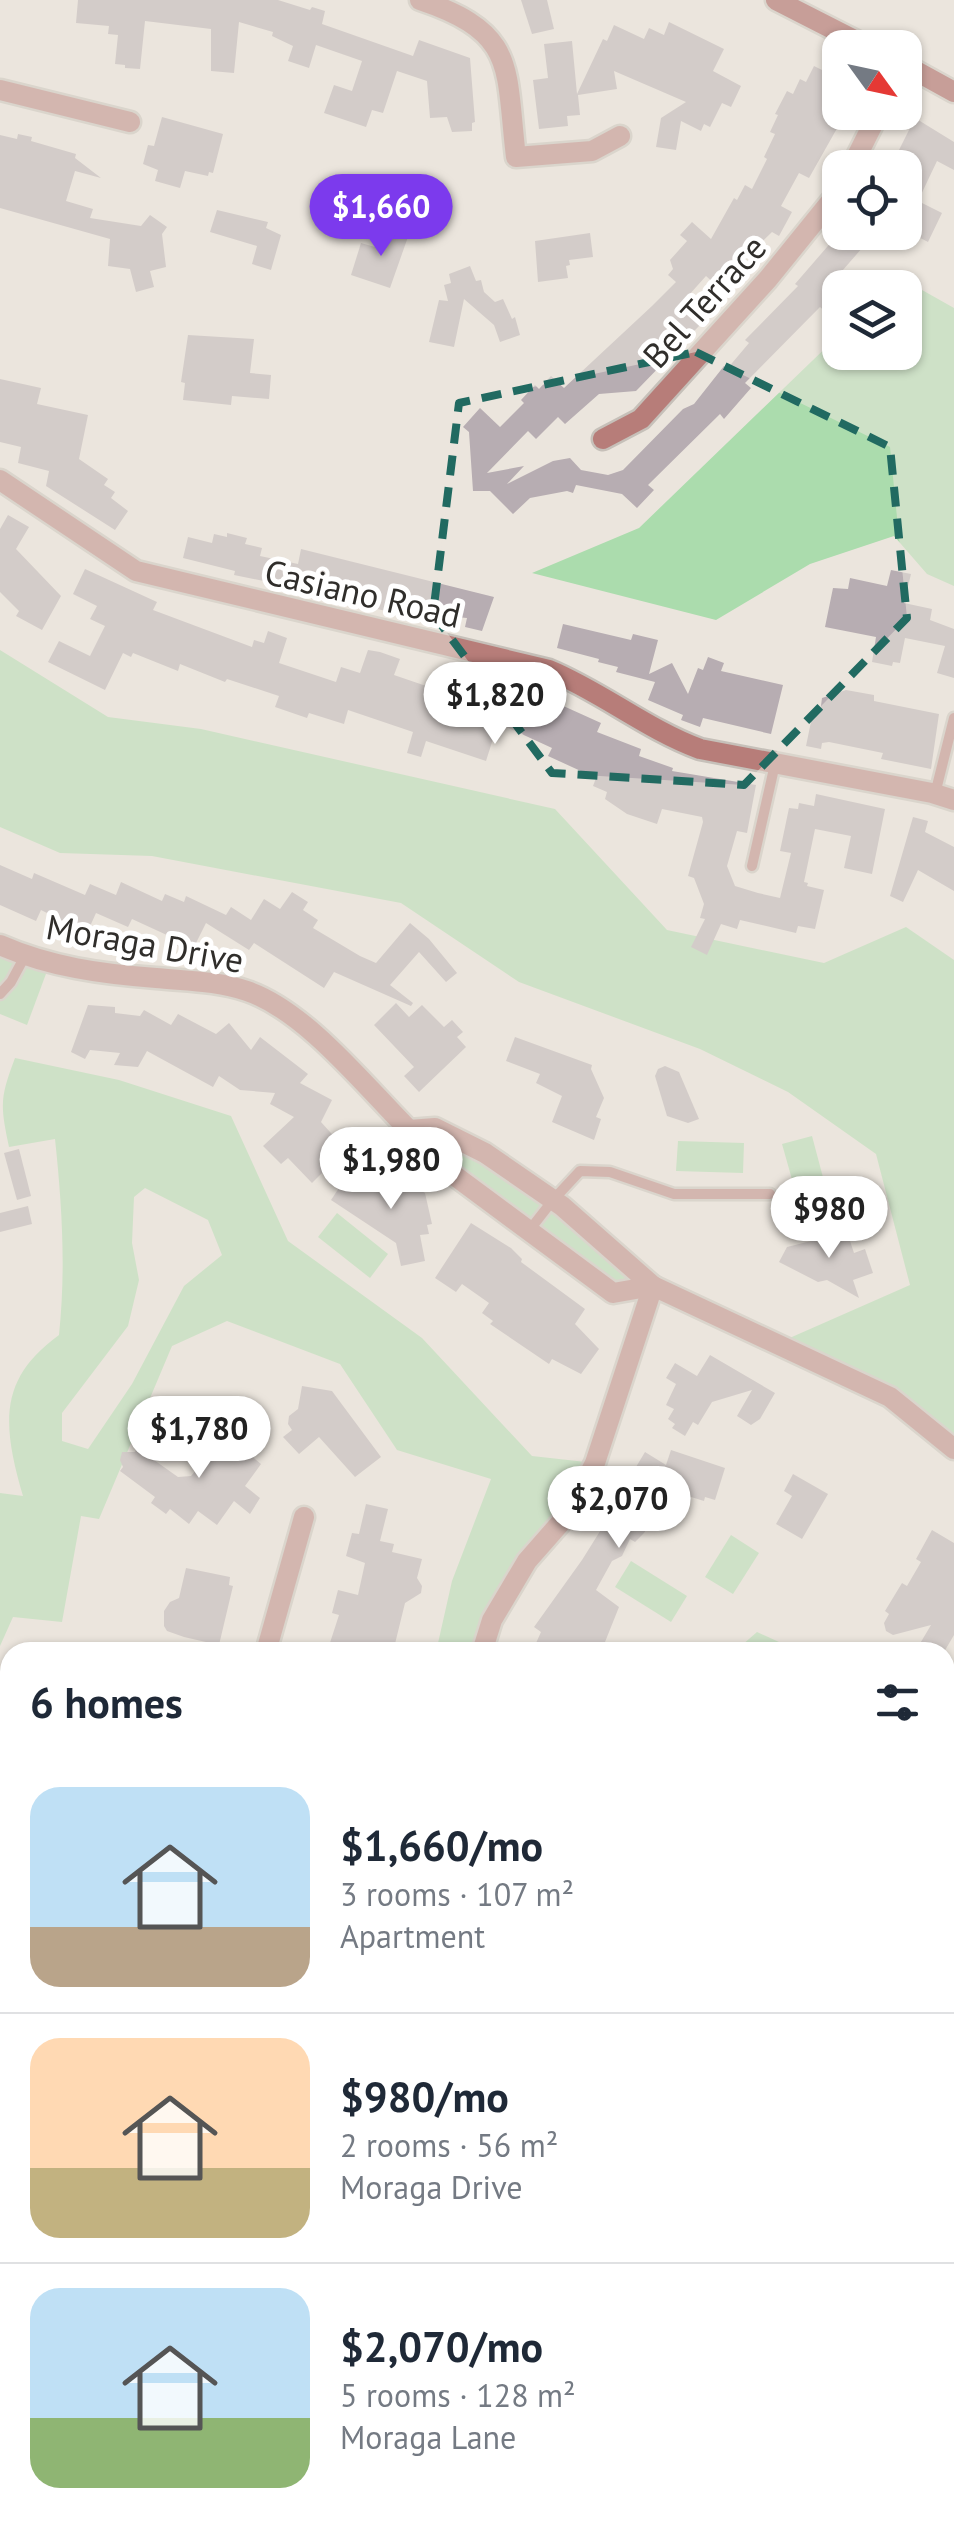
<!DOCTYPE html>
<html lang="en">
<head>
<meta charset="utf-8">
<style>
	body { margin:0; font-family:"PT Sans",sans-serif; background:#f6f6f7; color:#1f2937; height:100vh; display:flex; flex-direction:column; font-size:38px; white-space:nowrap }
	* { box-sizing:border-box; margin:0 }
	p { font-size:32px; color:#747a83 }
	.icon { flex:none; width:55px; height:55px; fill:none; stroke:currentColor; stroke-width:2; stroke-linecap:round; stroke-linejoin:round }
	.map { position:relative; flex:1; overflow:hidden }
	.details { position:absolute; left:0px; top:1642px; width:955px; height:892px; display:flex; flex-direction:column; background:#fff; border-radius:30px 30px 0 0; box-shadow:0 2px 8px #0004 }
	.details>* { flex:none }
	.needle { width:65px; rotate:123deg }
	.buttons { position:absolute; left:822px; top:30px; display:grid; gap:20px }
	.buttons a { display:grid; place-items:center; width:100px; height:100px; border-radius:20px; background:#fff; box-shadow:0 2px 8px #0004; font-size:50px }
	.price { position:absolute; translate:-50% -85px; padding:0 22px; border-radius:35px; background:#fff; color:#222; font-size:32px; line-height:65px; filter:drop-shadow(0 2px 5px #0008) }
	.price::after { content:''; position:absolute; left:50%; top:60px; width:30px; height:22px; margin-left:-15px; background:inherit; clip-path:polygon(0 0,100% 0,50% 100%) }
	.price.current { background:#7c3aed; color:#fff }
	ul { padding:0; list-style:none }
	li { display:flex; align-items:center; gap:30px; height:250px; padding:0 30px }
	li+li { border-top:2px solid #e0e1e3 }
	li span { display:grid; place-items:center; flex:none; width:280px; height:200px; border-radius:30px; color:#555 }
	li>.icon { margin-inline-start:auto }
	span .icon { width:120px; height:120px; fill:#fffc; stroke-width:1 }
	li b { font-size:42px }
	h2 { display:flex; justify-content:space-between; align-items:center; height:120px; padding:0 30px; font-size:42px }
	.map>svg:first-child { display:block }
</style>
</head>
<body>
<div class="map">
<svg width="954" height="2533" viewBox="0 0 954 2533">
	<rect width="100%" height="100%" fill="#ebe5dd"/>
	<g fill="#abdcad" fill-rule="evenodd">
		<polygon points="899,277 954,308 954,586 927,574 894,536 810,564 716,620 532,573 639,528 840,334 840,352 905,352 905,288 888,287"/>
		<polygon points="0,650 108,717 201,729 555,809 667,930 824,963 906,927 954,960 954,1457 890,1397 776,1344 910,1285 876,1154 788,1092 700,1049 519,982 401,903 152,856 60,853 0,827"/>
		<polygon points="0,945 50,963 27,1025 0,1014"/>
		<path d="M15,1058L119,1080L231,1116L288,1241L422,1338L532,1456L595,1463L527,1561L482,1652H436L452,1581L491,1479L397,1450L340,1364L227,1321L172,1346L99,1519L81,1516L62,1622L13,1617L0,1646V1493L23,1496C1,1421 0,1378 59,1335C66,1268 62,1205 55,1139L9,1147C0,1104 0,1098 15,1058ZM145,1188L208,1220L222,1255L184,1286L132,1384L88,1449L62,1441V1413L128,1326L139,1280L132,1243L134,1197Z"/>
		<polygon points="409,1130 485,1153 653,1286 613,1293"/>
		<polygon points="812,1136 829,1200 800,1208 782,1144"/>
		<polygon points="678,1141 744,1143 743,1173 676,1171"/>
		<polygon points="337,1213 388,1254 370,1278 318,1237"/>
		<polygon points="731,1535 759,1553 733,1594 705,1577"/>
		<polygon points="631,1561 687,1596 671,1622 615,1587"/>
		<polygon points="757,1632 801,1652 734,1652"/>
		<polygon points="0,1694 10,1708 10,2497 0,2491"/>
		<polygon points="945,1721 954,1731 954,2144 945,2141"/>
		<polygon points="145,2525 492,2525 498,2533 139,2533"/>
	</g>
	<g fill="#b7adb2">
		<polygon points="78,0 278,0 310,10 312,7 325,11 322,24 413,56 419,40 470,58 475,122 472,123 472,131 452,132 447,117 430,118 427,81 397,71 383,113 372,110 366,127 324,113 334,85 352,91 362,61 316,45 309,68 288,61 293,46 272,36 273,32 239,22 234,73 211,71 211,29 145,21 140,69 125,68 125,65 115,64 118,35 108,34 109,26 76,23"/>
		<polygon points="521,0 547,0 554,29 532,34"/>
		<polygon points="669,22 724,49 713,71 741,86 731,107 722,103 710,127 704,124 701,131 681,121 676,150 656,147 661,118 686,102 614,71 617,89 578,95 580,115 567,116 568,126 539,129 533,80 548,78 544,44 572,41 577,94 603,39 607,41 614,25 644,39 649,28 664,35"/>
		<polygon points="814,66 840,79 840,114 844,116 809,178 799,173 781,206 792,212 779,236 772,232 739,264 748,273 728,296 706,276 680,305 700,325 636,391 599,394 565,424 558,417 536,439 528,431 487,473 524,466 507,484 553,461 570,458 581,470 608,475 623,470 683,409 694,404 724,366 727,369 749,343 745,340 798,286 795,284 840,232 876,232 836,278 840,282 840,325 820,307 745,383 751,388 724,419 720,414 648,485 654,490 637,508 622,494 576,485 573,493 567,491 530,498 513,514 490,491 473,491 469,432 463,427 480,408 500,427 524,403 521,400 535,385 539,389 551,376 564,388 652,306 676,282 668,275 673,269 670,260 687,241 680,235 692,222 711,239 734,198 737,200 745,185 752,189 767,159 764,157 775,134 770,132 778,115 775,114 787,91 793,94 800,79 806,82"/>
		<polygon points="162,117 223,134 213,173 209,172 208,176 185,171 180,188 155,181 158,170 143,164 148,145 154,146"/>
		<polygon points="915,118 954,142 954,170 937,161 918,201 942,213 928,242 905,230 905,168 893,162"/>
		<polygon points="18,134 32,137 31,141 76,154 75,158 101,178 75,171 66,201 93,209 90,218 141,226 150,215 167,227 162,234 166,267 150,271 154,287 136,292 130,269 108,266 110,239 0,208 0,135 17,139"/>
		<polygon points="217,210 268,222 266,228 281,235 271,270 252,264 257,246 210,232"/>
		<polygon points="389,227 409,234 390,288 351,275 361,243 382,249"/>
		<polygon points="590,233 593,257 569,260 570,265 566,266 568,278 538,282 535,241"/>
		<polygon points="470,266 476,281 481,280 484,292 495,302 503,299 512,319 515,317 520,335 500,342 494,325 464,299 454,347 429,342 439,300 448,301 444,285 451,283 449,274"/>
		<polygon points="188,335 254,339 250,373 271,375 269,399 232,396 231,405 183,400 185,383 181,382"/>
		<polygon points="0,379 41,388 37,404 88,415 79,459 108,479 104,485 115,492 111,498 128,511 115,530 46,486 49,471 18,463 21,447 0,442"/>
		<polygon points="8,515 29,527 16,549 61,596 42,630 16,616 19,611 0,592 0,529"/>
		<polygon points="227,533 247,538 245,544 262,548 260,556 298,564 301,549 494,597 482,631 465,627 467,618 456,617 457,613 426,607 424,614 405,615 302,593 293,587 234,575 235,571 183,558 188,537 212,543 214,534 227,537"/>
		<polygon points="85,569 157,602 153,610 252,647 254,640 264,643 268,631 287,638 279,663 336,682 341,667 360,673 368,650 380,652 400,659 394,675 432,688 438,670 465,680 456,706 483,715 486,707 515,717 528,690 601,723 597,732 641,749 639,756 673,768 672,771 756,785 747,833 737,831 727,866 735,886 758,893 780,898 791,853 780,851 789,808 798,809 799,803 814,806 816,794 885,809 872,874 844,868 851,836 815,829 804,882 808,883 807,886 824,890 815,929 798,926 796,933 740,920 737,929 721,924 707,955 691,947 705,919 700,918 704,904 694,878 688,876 703,822 702,817 662,809 657,824 627,814 605,799 607,792 593,786 596,778 548,756 552,748 498,723 486,761 426,741 421,757 407,753 413,732 348,710 344,724 309,713 307,718 275,707 279,696 227,679 225,682 180,664 178,671 133,653 131,657 123,653 105,690 48,662 59,641 90,656 105,626 90,619 97,606 73,594"/>
		<polygon points="891,570 911,574 904,603 932,609 930,620 954,629 954,678 937,673 945,646 905,638 900,663 893,662 892,666 872,662 876,637 825,627 833,588 848,589 850,578 887,586"/>
		<polygon points="563,624 631,640 633,634 658,640 649,674 672,663 688,694 698,668 703,670 708,657 724,663 721,671 783,685 771,734 703,718 700,727 681,720 683,715 648,700 655,682 616,672 618,667 598,662 599,659 557,648"/>
		<polygon points="846,690 874,695 874,701 939,714 931,769 881,759 883,753 829,742 822,743 821,749 806,746 813,712 820,713 822,698"/>
		<polygon points="913,817 928,821 925,832 954,847 954,891 918,870 903,902 890,896"/>
		<polygon points="0,865 32,879 34,873 85,895 90,884 116,895 121,882 162,901 165,894 184,902 186,896 226,915 231,907 251,920 264,899 280,909 292,892 308,902 303,910 318,920 313,928 360,956 376,963 410,923 429,939 457,973 446,982 419,952 390,985 413,1003 411,1006 334,972 324,988 254,943 249,950 206,923 193,949 172,945 169,936 132,919 128,927 96,913 87,933 41,910 36,921 0,905"/>
		<polygon points="396,1003 409,1017 422,1005 444,1027 452,1020 463,1032 457,1037 466,1047 419,1092 404,1076 414,1067 374,1025"/>
		<polygon points="88,1005 115,1007 115,1013 140,1016 144,1010 171,1025 178,1014 216,1034 229,1023 251,1050 260,1037 308,1074 300,1083 332,1100 321,1122 340,1143 337,1146 343,1152 312,1183 288,1158 281,1164 263,1146 294,1117 270,1104 275,1093 240,1090 219,1076 213,1087 147,1051 138,1067 114,1065 120,1053 90,1050 85,1059 71,1052"/>
		<polygon points="515,1037 592,1065 591,1069 604,1098 596,1117 601,1119 594,1140 552,1122 562,1096 536,1083 540,1074 506,1061"/>
		<polygon points="665,1066 679,1072 699,1119 688,1123 667,1116 655,1076 658,1069"/>
		<polygon points="19,1149 31,1196 17,1200 4,1153"/>
		<polygon points="382,1168 425,1193 432,1224 427,1225 429,1234 420,1235 425,1261 401,1266 396,1243 331,1200 345,1179 366,1192"/>
		<polygon points="28,1206 32,1224 0,1232 0,1213"/>
		<polygon points="471,1223 511,1248 522,1259 521,1262 585,1309 575,1324 599,1349 581,1374 552,1359 549,1364 490,1324 493,1321 482,1313 489,1303 462,1284 456,1292 435,1278"/>
		<polygon points="847,1232 854,1253 865,1249 873,1273 853,1280 859,1298 827,1280 818,1282 779,1262 787,1247"/>
		<polygon points="710,1355 775,1393 760,1419 751,1425 737,1416 752,1390 712,1402 698,1425 693,1422 685,1436 672,1428 675,1424 668,1419 674,1409 666,1405 676,1384 666,1378 675,1363 697,1376"/>
		<polygon points="302,1386 332,1391 381,1457 355,1477 319,1437 299,1454 283,1437 292,1430 288,1424 289,1416 298,1409"/>
		<polygon points="211,1434 229,1435 251,1451 249,1454 261,1464 245,1486 260,1498 250,1514 234,1501 217,1525 198,1511 189,1524 170,1509 166,1514 151,1503 155,1497 120,1471 123,1467 120,1460 122,1452 135,1452 137,1448 178,1477 191,1476 215,1448"/>
		<polygon points="671,1450 725,1468 715,1500 705,1497 704,1501 678,1493 665,1501 644,1533 635,1542 630,1539 622,1556 612,1561 596,1590 619,1607 601,1652 532,1652 541,1632 534,1627 582,1560 639,1469 636,1467 645,1452 666,1465"/>
		<polygon points="793,1474 828,1494 802,1539 776,1524 792,1496 784,1491"/>
		<polygon points="366,1504 388,1509 380,1541 394,1544 392,1552 422,1559 417,1578 422,1586 421,1593 405,1603 393,1652 327,1652 339,1615 332,1613 338,1590 358,1595 365,1563 346,1556 352,1533 359,1534"/>
		<polygon points="932,1530 954,1543 954,1635 944,1652 915,1652 931,1625 893,1635 886,1631 884,1623 889,1614 885,1611 902,1583 907,1586 921,1562 916,1559"/>
		<polygon points="186,1568 230,1577 229,1585 233,1586 219,1645 184,1637 167,1631 164,1626 164,1611 170,1602 179,1598"/>
	</g>
	<g fill="none" stroke-linecap="round" stroke-linejoin="round">
		<defs>
			<g id="service">
				<polyline points="935,794 954,718"/>
				<polyline points="752,866 775,764"/>
				<polyline points="0,994 11,982 25,956"/>
				<polyline points="528,1232 553,1200 580,1171 610,1172 674,1194 770,1194"/>
			</g>
			<g id="minor">
				<path d="M420,0C518,33 505,67 516,157L592,151L620,136"/>
				<polyline points="0,90 130,122"/>
				<polyline points="851,168 879,112"/>
				<polyline points="603,439 641,419 768,279 840,190"/>
				<path d="M0,480L136,571L549,670C602,692 646,729 700,749L932,793L954,800"/>
				<path d="M0,945C50,967 102,974 156,978C187,981 218,981 247,991C306,1011 365,1086 409,1130L420,1150L613,1293L653,1286"/>
				<polyline points="409,1130 435,1128 485,1153 562,1206 653,1286 890,1397 954,1449"/>
				<polyline points="266,1652 304,1517"/>
				<polyline points="482,1652 492,1620 527,1561 570,1512 595,1463 653,1286"/>
				<polyline points="307,2525 317,2533"/>
				<polyline points="492,2525 498,2533"/>
				<polyline points="139,2533 145,2525"/>
			</g>
			<g id="secondary">
				<polyline points="776,0 870,48"/>
				<polyline points="905,65 954,92"/>
			</g>
		</defs>
		<use href="#service" stroke="#c6c0b9" stroke-width="15"/>
		<use href="#minor" stroke="#c6c0b9" stroke-width="25"/>
		<use href="#secondary" stroke="#c6c0b9" stroke-width="25"/>
		<use href="#service" stroke="#b77d79" stroke-width="10"/>
		<use href="#minor" stroke="#b77d79" stroke-width="20"/>
		<use href="#secondary" stroke="#9b4846" stroke-width="20"/>
	</g>
	<path d="M0 0H954V2533H0ZM696,352L890,447L907,618L744,785L552,773L433,614L459,403Z" fill="#ebe5dd" fill-opacity=".55" fill-rule="evenodd"/>
	<path fill="none" stroke="#216a61" stroke-width="8" stroke-dasharray="20 12" stroke-linejoin="round" d="M696,352L890,447L907,618L744,785L552,773L433,614L459,403Z"/>
	<g text-anchor="middle" dominant-baseline="central" stroke-width="10" stroke-linejoin="round" paint-order="stroke">
		<g font-size="35" fill="#302e2b" stroke="#fff">
			<text transform="translate(704 301) rotate(-48)">Bel Terrace</text>
			<text transform="translate(363 593) rotate(13)">Casiano Road</text>
			<text transform="translate(145 943) rotate(10)">Moraga Drive</text>
		</g>
	</g>
</svg>
<div class="buttons">
<a><svg class="needle" viewBox="-14 -14 28 28"><path d="M0-13l5 13h-10z" fill="#e53935"/><path d="M0 13l5-13h-10z" fill="#747a83"/></svg></a>
<a><svg class="icon" aria-label="locate" viewBox="0 0 24 24"><circle cx="12" cy="12" r="6"/><path d="M12 2v4M12 18v4M2 12h4M18 12h4"/></svg></a>
<a><svg class="icon" aria-label="layers" viewBox="0 0 24 24"><path d="M12 4l9 5-9 5-9-5zM3 14l9 5 9-5"/></svg></a>
</div>
<b class="price current" style="left:381px;top:259px">$1,660</b>
<b class="price" style="left:495px;top:747px">$1,820</b>
<b class="price" style="left:391px;top:1212px">$1,980</b>
<b class="price" style="left:829px;top:1261px">$980</b>
<b class="price" style="left:199px;top:1481px">$1,780</b>
<b class="price" style="left:619px;top:1551px">$2,070</b>
<section class="details">
<h2>6 homes<svg class="icon" aria-label="filters" viewBox="0 0 24 24"><path d="M4 7h16M4 17h16"/><circle cx="9" cy="7" r="2"/><circle cx="15" cy="17" r="2"/></svg></h2>
<ul>
<li><span style="background:linear-gradient(#bfe0f5 70%,#b9a48a 0)"><svg class="icon" aria-label="home" viewBox="0 0 24 24"><path d="M3 11l9-7 9 7M6 9v11h12V9"/></svg></span><div><b>$1,660/mo</b><p>3 rooms · 107 m²</p><p>Apartment</p></div></li>
<li><span style="background:linear-gradient(#ffd9b3 65%,#c2b280 0)"><svg class="icon" aria-label="home" viewBox="0 0 24 24"><path d="M3 11l9-7 9 7M6 9v11h12V9"/></svg></span><div><b>$980/mo</b><p>2 rooms · 56 m²</p><p>Moraga Drive</p></div></li>
<li><span style="background:linear-gradient(#bfe0f5 65%,#8fb573 0)"><svg class="icon" aria-label="home" viewBox="0 0 24 24"><path d="M3 11l9-7 9 7M6 9v11h12V9"/></svg></span><div><b>$2,070/mo</b><p>5 rooms · 128 m²</p><p>Moraga Lane</p></div></li>
</ul>
</section>
</div>
</body>
</html>
